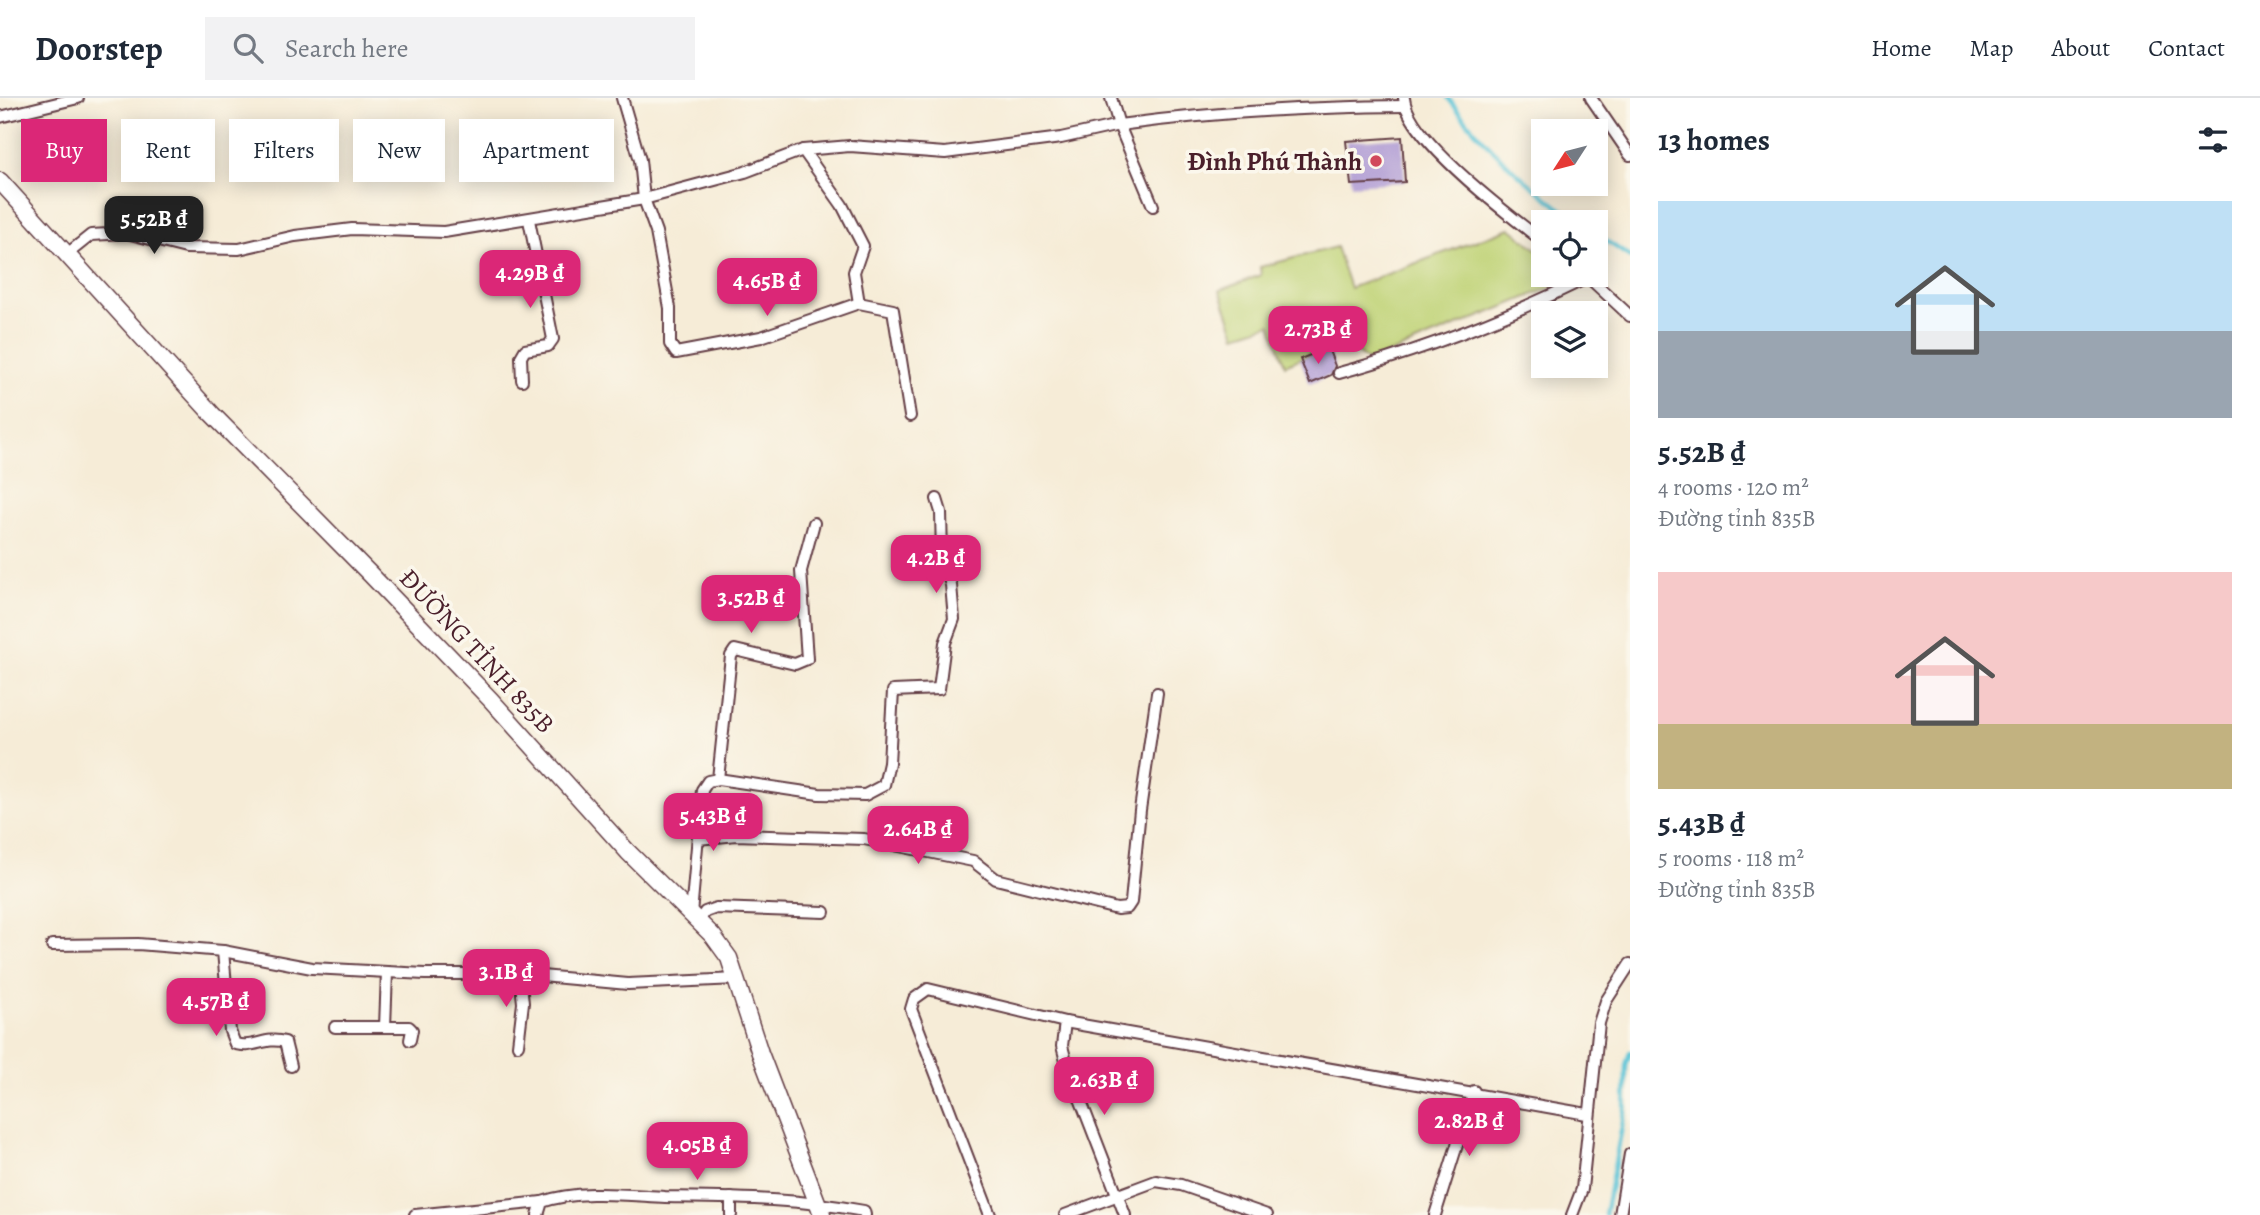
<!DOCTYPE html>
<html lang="en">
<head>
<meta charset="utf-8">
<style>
	body { margin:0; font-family:Alegreya,serif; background:#f2f2f3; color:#1f2937; height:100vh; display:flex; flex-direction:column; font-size:26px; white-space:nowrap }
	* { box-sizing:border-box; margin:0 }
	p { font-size:23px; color:#747a83 }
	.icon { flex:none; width:38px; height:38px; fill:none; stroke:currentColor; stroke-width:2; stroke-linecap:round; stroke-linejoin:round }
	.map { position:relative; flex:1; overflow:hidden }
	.drawer { display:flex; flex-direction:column; background:#fff; width:630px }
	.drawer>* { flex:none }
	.guide { position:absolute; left:21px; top:21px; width:665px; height:63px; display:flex; gap:14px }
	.needle { width:46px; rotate:234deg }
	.fabs { position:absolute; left:1531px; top:21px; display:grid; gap:14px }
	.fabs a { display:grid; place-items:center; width:77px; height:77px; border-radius:0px; background:#fff; box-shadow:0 4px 18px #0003; font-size:35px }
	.price { position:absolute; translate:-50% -60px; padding:0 16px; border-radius:14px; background:#db2777; color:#fff; font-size:23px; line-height:46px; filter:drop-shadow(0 2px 4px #0008) }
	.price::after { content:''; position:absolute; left:50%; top:42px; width:21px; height:16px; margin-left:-10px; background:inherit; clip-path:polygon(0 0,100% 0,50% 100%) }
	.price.active { background:#222; color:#fff }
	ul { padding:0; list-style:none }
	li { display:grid; align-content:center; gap:14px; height:371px; padding:0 28px }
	li span { display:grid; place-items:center; height:217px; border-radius:0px; color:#555 }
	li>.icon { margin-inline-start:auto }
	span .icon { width:126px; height:126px; fill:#fffc; stroke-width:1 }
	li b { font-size:30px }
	h2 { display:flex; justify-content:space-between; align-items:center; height:84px; padding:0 28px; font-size:30px }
	.pill { padding:0 24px; border-radius:0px; background:#fff; box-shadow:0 4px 18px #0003; font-size:24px; line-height:63px }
	.pill.active { background:#db2777; color:#fff }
	header { display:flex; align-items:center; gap:42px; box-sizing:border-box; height:98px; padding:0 35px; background:#fff; border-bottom:2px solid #e0e1e3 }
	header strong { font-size:33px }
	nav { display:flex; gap:38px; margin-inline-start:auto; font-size:24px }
	.search { width:490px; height:63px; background:#f2f2f3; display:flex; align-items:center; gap:18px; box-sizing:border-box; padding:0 24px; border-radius:0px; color:#747a83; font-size:26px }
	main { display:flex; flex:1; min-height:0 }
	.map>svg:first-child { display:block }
</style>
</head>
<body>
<header>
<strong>Doorstep</strong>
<div class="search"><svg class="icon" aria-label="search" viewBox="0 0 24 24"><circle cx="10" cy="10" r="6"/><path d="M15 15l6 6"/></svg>Search here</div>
<nav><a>Home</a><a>Map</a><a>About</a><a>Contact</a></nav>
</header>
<main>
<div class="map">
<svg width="1630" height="1117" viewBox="0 0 1630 1117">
	<rect width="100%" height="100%" fill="#fbf7ec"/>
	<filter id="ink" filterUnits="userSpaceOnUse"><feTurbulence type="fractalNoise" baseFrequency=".0143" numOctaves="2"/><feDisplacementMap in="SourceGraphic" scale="14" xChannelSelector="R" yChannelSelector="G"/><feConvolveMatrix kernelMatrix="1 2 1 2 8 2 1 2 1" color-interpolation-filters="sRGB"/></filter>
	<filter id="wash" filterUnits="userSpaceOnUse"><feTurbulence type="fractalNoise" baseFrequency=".00686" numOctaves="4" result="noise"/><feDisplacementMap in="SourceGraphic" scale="28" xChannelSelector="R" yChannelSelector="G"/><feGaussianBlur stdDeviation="1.57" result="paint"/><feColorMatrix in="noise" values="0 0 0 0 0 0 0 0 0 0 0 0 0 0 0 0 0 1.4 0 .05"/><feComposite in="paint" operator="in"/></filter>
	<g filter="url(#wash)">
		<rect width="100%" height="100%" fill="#f6ecd7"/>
		<polygon fill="#c0d377" stroke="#857951" stroke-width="2" points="1510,130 1543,156 1544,177 1570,177 1574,180 1369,264 1342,243 1285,267 1271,226 1236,237 1220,192 1261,177 1260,169 1336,149 1350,190"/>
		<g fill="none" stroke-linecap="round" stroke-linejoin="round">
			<g stroke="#5bc4d7" stroke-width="4.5">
				<path d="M1448,0C1485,49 1529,89 1579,124"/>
				<polyline points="1596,136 1630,159"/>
				<polyline points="1605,1117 1625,1013 1626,967 1630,954"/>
			</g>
		</g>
		<g id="blocks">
			<g fill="#b4a0d5">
				<polygon points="1402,39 1405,84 1351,87 1346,43"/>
				<polygon points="1328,250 1335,268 1331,277 1310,286 1300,261"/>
			</g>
		</g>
	</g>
	<g filter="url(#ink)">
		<use href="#blocks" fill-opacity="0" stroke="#643e45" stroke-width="2"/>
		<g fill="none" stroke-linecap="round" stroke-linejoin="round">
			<defs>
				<g id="minor">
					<polyline points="622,0 640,62 644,101 656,134 670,210 670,246 676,255 761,239 859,205"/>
					<path d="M1404,0C1407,40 1511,119 1544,144"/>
					<polyline points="1591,0 1630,57"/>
					<polyline points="0,19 78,0"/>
					<polyline points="803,52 842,107 863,148 854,174 859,205 893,212 910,318"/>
					<path d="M1153,108L1119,27C1213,14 1310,9 1405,8"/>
					<polyline points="66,157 91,137 126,135 186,150 239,151 295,138 352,131 444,134 644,101 745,74 803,52 850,48 945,55 1061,40 1119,27 1111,0"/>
					<polyline points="1586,177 1630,218"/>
					<path d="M1339,275C1424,252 1510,218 1589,179"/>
					<polyline points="522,282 521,259 525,252 548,248 553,241 529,122"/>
					<polyline points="718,681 731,558 735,552 795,566 807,561 801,473 814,425"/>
					<polyline points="698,741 736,737 864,741 973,763 996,781 1117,811 1127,810 1131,804 1140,712 1157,595"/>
					<polyline points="691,816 702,692 708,683 718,681 819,696 865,697 884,687 889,665 893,593 939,591 945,545 954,521 951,487 942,458 941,414 937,401"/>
					<polyline points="699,823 705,814 716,810 824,814"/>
					<polyline points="52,847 138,846 223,853 312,870 425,876 520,876 628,886 737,881"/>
					<path d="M223,853L230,933L235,946C256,951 264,938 285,944L291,968"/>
					<polyline points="1065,924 1062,948 1067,967 1125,1117"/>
					<polyline points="335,929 385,929 387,874"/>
					<polyline points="385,929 409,929 412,932 410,942"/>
					<polyline points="518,947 523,905 520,876"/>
					<polyline points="415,1117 542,1104"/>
					<path d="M538,1117L542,1104C580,1091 625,1097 665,1099C732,1100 798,1100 864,1113L865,1117"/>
					<polyline points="731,1117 731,1100"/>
					<polyline points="990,1117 911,911 914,901 928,891 1065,924 1587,1016"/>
					<polyline points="1065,1117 1156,1083 1181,1087 1267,1117"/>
					<polyline points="1435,1117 1474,993"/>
					<polyline points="1572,1117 1582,1091 1599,925 1606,903 1630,866"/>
					<polyline points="1620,1117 1630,1056"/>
				</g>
				<polyline id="secondary" points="0,83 212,316 370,476 491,602 628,754 713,838 729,860 760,955 822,1117"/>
			</defs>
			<use href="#minor" stroke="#643e45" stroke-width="14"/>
			<use href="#secondary" stroke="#643e45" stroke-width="19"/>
			<use href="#minor" stroke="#fff" stroke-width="10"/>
			<use href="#secondary" stroke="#fff" stroke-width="16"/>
		</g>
	</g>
	<circle fill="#d1495b" stroke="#fbf7ec" stroke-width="2.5" cx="1376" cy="63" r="7"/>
	<g text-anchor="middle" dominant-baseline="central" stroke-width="7" stroke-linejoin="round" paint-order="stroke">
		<g font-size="26" font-weight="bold" fill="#4a1f2b" stroke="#fbf7ec" text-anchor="end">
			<text x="1362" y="63">Đình Phú Thành</text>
		</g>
		<g font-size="26" fill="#4a1f2b" stroke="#fbf7ec">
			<text transform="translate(477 553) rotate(47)">ĐƯỜNG TỈNH 835B</text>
		</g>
	</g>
</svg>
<div class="fabs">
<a><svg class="needle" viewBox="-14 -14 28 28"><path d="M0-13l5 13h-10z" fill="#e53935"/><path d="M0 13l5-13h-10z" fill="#747a83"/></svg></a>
<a><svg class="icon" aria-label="locate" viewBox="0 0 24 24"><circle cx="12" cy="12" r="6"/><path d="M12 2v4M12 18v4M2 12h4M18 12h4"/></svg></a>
<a><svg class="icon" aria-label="layers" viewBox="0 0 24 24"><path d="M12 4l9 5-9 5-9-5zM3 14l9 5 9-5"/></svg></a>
</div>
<b class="price active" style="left:154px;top:158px">5.52B ₫</b>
<b class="price" style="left:530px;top:212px">4.29B ₫</b>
<b class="price" style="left:767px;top:220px">4.65B ₫</b>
<b class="price" style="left:1318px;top:268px">2.73B ₫</b>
<b class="price" style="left:936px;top:497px">4.2B ₫</b>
<b class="price" style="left:751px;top:537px">3.52B ₫</b>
<b class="price" style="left:713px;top:755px">5.43B ₫</b>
<b class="price" style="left:918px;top:768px">2.64B ₫</b>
<b class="price" style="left:506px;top:911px">3.1B ₫</b>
<b class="price" style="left:216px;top:940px">4.57B ₫</b>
<b class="price" style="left:1104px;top:1019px">2.63B ₫</b>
<b class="price" style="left:1469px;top:1060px">2.82B ₫</b>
<b class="price" style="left:697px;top:1084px">4.05B ₫</b>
<div class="guide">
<a class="pill active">Buy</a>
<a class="pill">Rent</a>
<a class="pill">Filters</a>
<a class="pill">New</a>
<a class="pill">Apartment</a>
</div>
</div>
<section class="drawer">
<h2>13 homes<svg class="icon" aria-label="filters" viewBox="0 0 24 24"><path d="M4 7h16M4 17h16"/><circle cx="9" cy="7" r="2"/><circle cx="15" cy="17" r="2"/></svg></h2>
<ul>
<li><span style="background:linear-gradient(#bfe0f5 60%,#9aa5b1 0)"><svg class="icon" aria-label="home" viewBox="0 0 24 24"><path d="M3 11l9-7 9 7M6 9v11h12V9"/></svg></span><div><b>5.52B ₫</b><p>4 rooms · 120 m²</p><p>Đường tỉnh 835B</p></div></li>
<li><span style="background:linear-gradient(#f6c9c9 70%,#c2b280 0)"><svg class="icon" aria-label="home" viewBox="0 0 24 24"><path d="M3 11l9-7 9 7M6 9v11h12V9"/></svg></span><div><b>5.43B ₫</b><p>5 rooms · 118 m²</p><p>Đường tỉnh 835B</p></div></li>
</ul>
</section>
</main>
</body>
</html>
